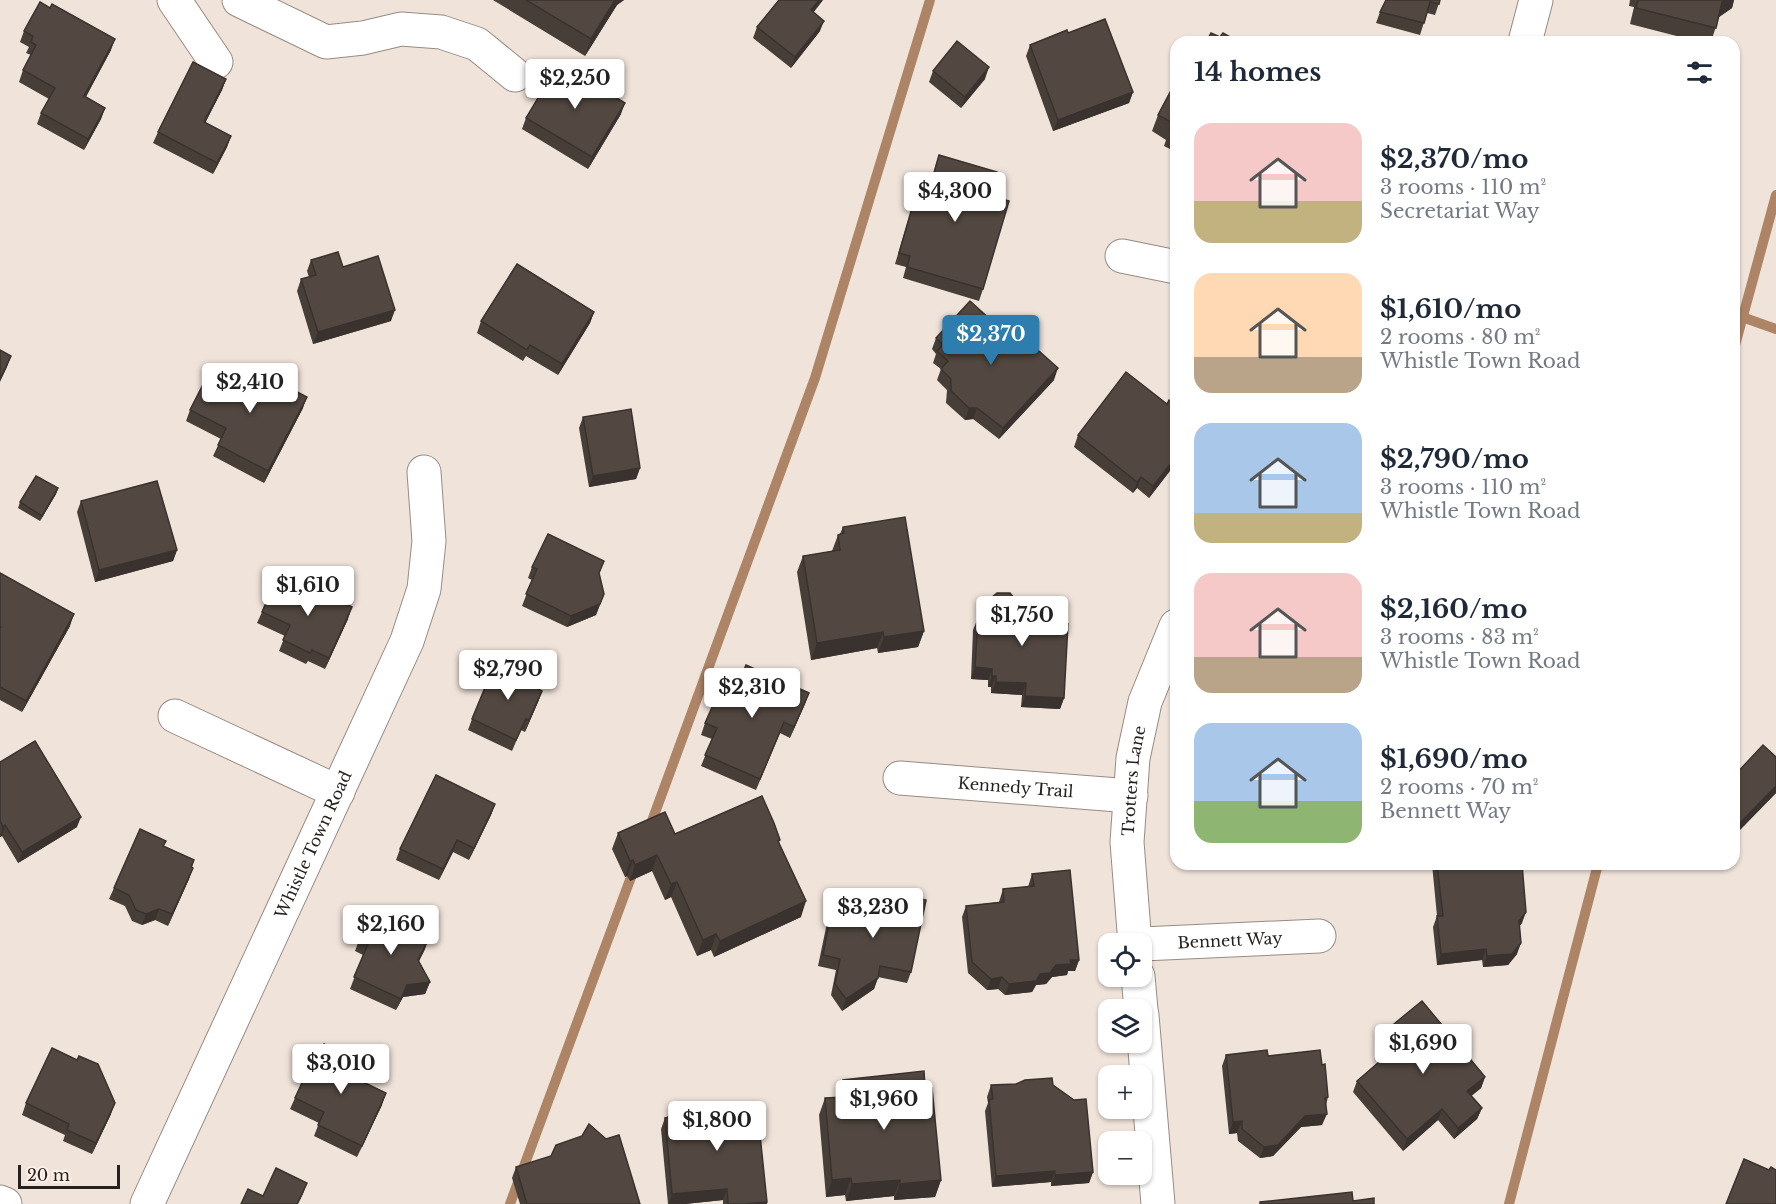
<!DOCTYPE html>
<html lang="en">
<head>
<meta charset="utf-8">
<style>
	body { margin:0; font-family:"Libre Baskerville",serif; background:#f2f2f3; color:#1f2937; height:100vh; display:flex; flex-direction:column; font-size:22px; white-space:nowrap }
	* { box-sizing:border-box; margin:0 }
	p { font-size:20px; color:#747a83 }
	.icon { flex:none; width:33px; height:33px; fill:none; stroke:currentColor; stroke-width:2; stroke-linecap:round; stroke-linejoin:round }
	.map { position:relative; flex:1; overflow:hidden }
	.side { position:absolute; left:1170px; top:36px; width:570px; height:834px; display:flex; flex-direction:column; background:#fff; border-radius:18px; box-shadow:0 2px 4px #0004 }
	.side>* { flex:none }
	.buttons { position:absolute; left:1098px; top:933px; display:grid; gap:12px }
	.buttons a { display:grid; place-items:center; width:54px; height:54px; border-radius:12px; background:#fff; box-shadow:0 2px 4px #0004; font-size:30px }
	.scale { position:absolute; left:18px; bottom:15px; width:102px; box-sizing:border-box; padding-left:6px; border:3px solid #26211e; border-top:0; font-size:16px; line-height:21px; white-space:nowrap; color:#26211e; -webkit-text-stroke:4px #fdf0e7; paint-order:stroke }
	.price { position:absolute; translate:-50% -51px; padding:0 14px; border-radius:6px; background:#fff; color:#222; font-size:20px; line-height:39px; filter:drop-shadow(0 2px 3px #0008) }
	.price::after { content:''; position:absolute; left:50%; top:36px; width:18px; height:14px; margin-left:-9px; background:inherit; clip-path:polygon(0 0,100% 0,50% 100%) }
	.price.active { background:#2d7eaf; color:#fff }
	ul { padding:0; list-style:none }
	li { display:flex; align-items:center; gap:18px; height:150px; padding:0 24px }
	li span { display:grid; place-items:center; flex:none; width:168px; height:120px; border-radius:18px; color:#555 }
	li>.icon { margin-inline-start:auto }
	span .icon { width:72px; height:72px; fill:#fffc; stroke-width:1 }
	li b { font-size:26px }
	h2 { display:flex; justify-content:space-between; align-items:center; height:72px; padding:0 24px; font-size:26px }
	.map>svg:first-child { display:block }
</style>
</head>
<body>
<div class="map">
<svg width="1776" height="1204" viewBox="0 0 1776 1204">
	<rect width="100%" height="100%" fill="#f0e3da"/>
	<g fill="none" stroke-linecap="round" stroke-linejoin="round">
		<g stroke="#ad8466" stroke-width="10">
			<polyline points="1742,317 1776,329"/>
			<polyline points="1734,349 1776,195"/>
			<polyline points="649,829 815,378 930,0"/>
			<polyline points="510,1204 634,869"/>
			<polyline points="1509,1204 1598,864"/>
		</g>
		<defs>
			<g id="minor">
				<polyline points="174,0 216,62"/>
				<polyline points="239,0 326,42 363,38 401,29 441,32 477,44 515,75"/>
				<polyline points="1525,42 1536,0"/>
				<polyline points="1122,256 1176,267"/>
				<polyline points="175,716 338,792"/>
				<path id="s1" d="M900,778L1131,796"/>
				<path id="s2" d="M1135,944L1127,842L1133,758L1145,702L1176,626"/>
				<path id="s3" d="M1142,944L1319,936"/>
				<polyline points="1138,976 1141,1010"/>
				<polyline points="1142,1015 1158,1204"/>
				<polyline points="0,1202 5,1204"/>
				<path id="s4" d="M147,1204L407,641L424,589L429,541L424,472"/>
			</g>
		</defs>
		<use href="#minor" stroke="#978b83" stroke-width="35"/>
		<use href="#minor" stroke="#fff" stroke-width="33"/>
	</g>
	<g fill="#473e38">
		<polygon points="493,0 624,0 617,5 585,56"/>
		<polygon points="823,0 813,12 820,31 791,68 753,38 757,27"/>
		<polygon points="1440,0 1435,15 1427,13 1420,35 1376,23 1380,12"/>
		<polygon points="1630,0 1734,0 1732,8 1719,17 1711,42 1700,42 1630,24 1634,7 1629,6"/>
		<polygon points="24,31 111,50 86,97 105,108 101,119 84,150 37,124 41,113 49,99 19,82 23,70 31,55 26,53 29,47 20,42"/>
		<polygon points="1068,33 1133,92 1129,103 1053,131 1026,56 1030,45"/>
		<polygon points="933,71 985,79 961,108 929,82"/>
		<polygon points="226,79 222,90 205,123 231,136 227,147 213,174 153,143 158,132"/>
		<polygon points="1176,81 1176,152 1164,146 1166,140 1152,131 1158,115"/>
		<polygon points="621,114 588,169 522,129 526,118"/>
		<polygon points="939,155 995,179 992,196 983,289 979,301 903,278 906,267 895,264 921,177 931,180"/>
		<polygon points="311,260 391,321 313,344 297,291 301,279 309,277 307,271"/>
		<polygon points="594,312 590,323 558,375 526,356 523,361 477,333 481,321"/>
		<polygon points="936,338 1054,380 999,439 973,419 965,420 946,403 947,390 937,380 941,369 933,363 936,354 932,349"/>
		<polygon points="234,378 246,382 303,408 264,483 213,456 221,439 186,421 190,410"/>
		<polygon points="1176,405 1176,463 1149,498 1137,488 1133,493 1074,447 1078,435"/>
		<polygon points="583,417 640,468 636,479 589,487 579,428"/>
		<polygon points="58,488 56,494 40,521 18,508 20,502"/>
		<polygon points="81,501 177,550 173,561 95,582 77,512"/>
		<polygon points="843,527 924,631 918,647 878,653 877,648 811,660 797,572 803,556 832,551 838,535 840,534"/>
		<polygon points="532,567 599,574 604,594 596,615 567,627 522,606 532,580 528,578"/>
		<polygon points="0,573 70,626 22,712 0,700"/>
		<polygon points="985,603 1064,698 1060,709 1021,707 1022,695 991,693 991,687 988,687 988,680 971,679 973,630 978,618 981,619 981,615"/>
		<polygon points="262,612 348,619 325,669 308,661 306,664 279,651 285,636 257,623"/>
		<polygon points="541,682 539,689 542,691 538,702 525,732 521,730 512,751 468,730 472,719"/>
		<polygon points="738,684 809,693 790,738 780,733 756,790 701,766 712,739 701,735 705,723"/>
		<polygon points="1776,757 1776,793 1734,836 1734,776"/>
		<polygon points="0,762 77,827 18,863 2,836 0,837"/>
		<polygon points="495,804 491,815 469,860 453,852 439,880 396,860 400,849"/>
		<polygon points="618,833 675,834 780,840 779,842 801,917 714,957 711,950 697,956 671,897 665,900 652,871 630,881 627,876 625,877 612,849"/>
		<polygon points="164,846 194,860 189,879 168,926 155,920 142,925 132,921 125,906 109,899 114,888"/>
		<polygon points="1432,864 1522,864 1522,923 1519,926 1517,954 1508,965 1483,967 1482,960 1437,965 1433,927 1437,916"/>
		<polygon points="1032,874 1079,960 1075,971 1068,971 1067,975 1052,977 1046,984 1036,985 1032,992 1005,995 998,989 987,990 968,973 962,917 966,906 999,902 1003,889 1028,887"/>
		<polygon points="888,892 911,972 907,983 878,977 874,989 842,1011 831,995 836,970 818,966 828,918 832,907 849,910 884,904"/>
		<polygon points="359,940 425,949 419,961 430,982 425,994 403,997 396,1010 350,989 363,955 355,951"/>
		<polygon points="1389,1028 1485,1077 1481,1088 1471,1096 1482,1108 1477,1119 1454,1139 1438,1120 1403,1151 1353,1092 1357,1081 1393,1050 1385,1040"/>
		<polygon points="1226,1055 1268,1056 1322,1065 1328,1097 1326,1105 1322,1125 1301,1127 1273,1156 1260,1158 1238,1141 1237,1133 1229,1134 1222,1066"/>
		<polygon points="312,1069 364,1076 361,1081 382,1105 357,1157 314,1136 319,1123 290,1109 295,1098"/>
		<polygon points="843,1080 925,1088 941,1180 935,1197 894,1200 894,1196 846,1201 845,1195 826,1197 819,1115 825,1098 837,1097"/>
		<polygon points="991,1085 1053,1085 1093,1172 1089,1183 1051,1186 1051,1182 992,1187 985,1111 988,1103 987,1097"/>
		<polygon points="26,1103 111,1114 92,1154 63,1141 65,1135 22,1115"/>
		<polygon points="729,1109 767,1204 723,1204 723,1200 685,1204 668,1204 661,1129 665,1118 667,1118 670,1110"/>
		<polygon points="516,1167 640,1204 520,1204 512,1178"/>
	</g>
	<g fill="#3a322e">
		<polygon points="615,0 624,0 617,5 585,56 591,39"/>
		<polygon points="819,0 823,0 807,21 811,10"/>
		<polygon points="1726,0 1734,0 1732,8 1716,19 1722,2"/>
		<polygon points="824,21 820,31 791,68 795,57"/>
		<polygon points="115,39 111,50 80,107 84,96"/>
		<polygon points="989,67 985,79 961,108 965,97"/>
		<polygon points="226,79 222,90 200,133 204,122"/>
		<polygon points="1133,92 1129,103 1053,131 1058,120"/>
		<polygon points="625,103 621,114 588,169 592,157"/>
		<polygon points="105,108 101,119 84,150 88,139"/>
		<polygon points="231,136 227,147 213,174 217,163"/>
		<polygon points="395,310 391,321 313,344 318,332"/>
		<polygon points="594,312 590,323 558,375 562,364"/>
		<polygon points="11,356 7,367 0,382 0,379"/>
		<polygon points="1058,368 1054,380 999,439 1003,428"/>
		<polygon points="307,397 303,408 264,483 268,471"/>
		<polygon points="969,408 977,408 973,419 965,420"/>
		<polygon points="1176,457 1176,463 1149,498 1153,486"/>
		<polygon points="640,468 636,479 589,487 593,476"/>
		<polygon points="1141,477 1137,488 1133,493 1137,482"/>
		<polygon points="58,488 56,494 40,521 42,516"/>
		<polygon points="177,550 173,561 95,582 99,570"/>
		<polygon points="604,594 596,615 567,627 571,616"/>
		<polygon points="352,607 348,619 325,669 329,658"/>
		<polygon points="74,614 70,626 22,712 26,701"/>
		<polygon points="924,631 918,647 878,653 884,637"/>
		<polygon points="883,632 877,648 811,660 817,643"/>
		<polygon points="975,667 992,669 988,680 971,679"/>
		<polygon points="992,676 996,676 991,687 988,687"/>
		<polygon points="996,682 1026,683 1022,695 991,693"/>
		<polygon points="542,691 538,702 525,732 529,720"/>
		<polygon points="809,693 805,704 790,738 794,727"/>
		<polygon points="1025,696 1064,698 1060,709 1021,707"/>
		<polygon points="1776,786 1776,793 1734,836 1738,825"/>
		<polygon points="495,804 491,815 469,860 474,848"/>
		<polygon points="81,817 77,827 18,863 22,852"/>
		<polygon points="5,825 2,836 0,837 3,827"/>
		<polygon points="457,840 453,852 439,880 443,869"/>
		<polygon points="657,855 652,871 630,881 635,865"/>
		<polygon points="633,860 627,876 625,877 630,861"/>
		<polygon points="193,868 189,879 168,926 172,914"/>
		<polygon points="677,882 671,897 665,900 671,884"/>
		<polygon points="806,901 801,917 714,957 720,941"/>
		<polygon points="159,909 155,920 142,925 146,914"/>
		<polygon points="1526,912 1522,923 1515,932 1519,921"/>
		<polygon points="716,934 711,950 697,956 703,940"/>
		<polygon points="429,938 425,949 414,971 418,960"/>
		<polygon points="1521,943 1517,954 1508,965 1483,967 1487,956"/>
		<polygon points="1486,949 1482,960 1437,965 1441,954"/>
		<polygon points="1070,960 1079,960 1075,971 1068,971 1067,975 1052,977 1046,984 1036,985 1032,992 1005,995 1009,984 1040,974 1056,965"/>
		<polygon points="1002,977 998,989 987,990 991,979"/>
		<polygon points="878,978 874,989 842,1011 846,999"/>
		<polygon points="430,982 425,994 403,997 396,1010 407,985"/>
		<polygon points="1485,1077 1481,1088 1463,1103 1467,1091"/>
		<polygon points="386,1093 382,1105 357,1157 362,1146"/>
		<polygon points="115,1103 111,1114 92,1154 96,1143"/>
		<polygon points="1482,1108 1477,1119 1454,1139 1458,1128"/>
		<polygon points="1442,1109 1438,1120 1403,1151 1407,1139"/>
		<polygon points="1327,1114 1322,1125 1301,1127 1273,1156 1260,1158 1264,1147 1305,1116"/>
		<polygon points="1242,1121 1237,1133 1229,1134 1233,1122"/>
		<polygon points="1055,1171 1051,1182 992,1187 996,1176"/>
		<polygon points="1093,1172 1089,1183 1051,1186 1055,1175"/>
		<polygon points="851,1178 845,1195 826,1197 832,1180"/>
		<polygon points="900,1180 894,1196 846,1201 852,1184"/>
		<polygon points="941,1180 935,1197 894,1200 900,1184"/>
		<polygon points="307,1183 303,1194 298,1204 297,1204"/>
		<polygon points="727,1189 723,1200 685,1204 669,1204 672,1194"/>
		<polygon points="767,1202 767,1204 744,1204"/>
	</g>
	<g fill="#534841" stroke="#3a322e" stroke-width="1.5">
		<polygon points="526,0 615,0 591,39"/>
		<polygon points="779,0 819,0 811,10 824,21 795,57 757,27"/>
		<polygon points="1386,0 1440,0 1439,4 1430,2 1424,23 1380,12"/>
		<polygon points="1638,0 1726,0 1722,2 1716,28 1636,8"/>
		<polygon points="40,2 50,8 52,4 115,39 84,96 105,108 88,139 41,113 55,88 23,70 36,45 31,42 33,36 24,31"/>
		<polygon points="1105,19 1133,92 1058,120 1030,45 1067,30 1068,33"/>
		<polygon points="1211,33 1220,37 1223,33 1239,42 1206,42"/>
		<polygon points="957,41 989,67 965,97 933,71"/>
		<polygon points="193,62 226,79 204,122 231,136 217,163 158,132"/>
		<polygon points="559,63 625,103 592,157 526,118"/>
		<polygon points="1176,81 1176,132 1170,129 1173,123 1158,115"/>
		<polygon points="939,155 997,172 995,179 997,180 992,196 1009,201 983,289 907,267 910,256 899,253 921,177 932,180"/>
		<polygon points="338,252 343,267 378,256 395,310 318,332 301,279 316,275 311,260"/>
		<polygon points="517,264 594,312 562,364 530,345 527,350 481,321"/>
		<polygon points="970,301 1024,350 1030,343 1058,368 1003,428 977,408 969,408 951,391 951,379 941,369 948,361 937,351 943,345 936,338"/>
		<polygon points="0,350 11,356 0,379"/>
		<polygon points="212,367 234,378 235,376 246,382 251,375 254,377 257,371 307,397 268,471 218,445 226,428 190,410"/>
		<polygon points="1126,372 1167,404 1169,400 1176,405 1176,457 1153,486 1141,477 1137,482 1078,435"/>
		<polygon points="631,409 640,468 593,476 583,417"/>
		<polygon points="36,476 58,488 42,516 20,502"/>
		<polygon points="157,481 177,550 99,570 81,501"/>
		<polygon points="905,517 924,631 884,637 883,632 817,643 803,556 840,550 838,535 844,533 843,527"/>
		<polygon points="548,534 604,561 599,573 604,594 600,604 571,616 526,594 537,569 532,567"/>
		<polygon points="0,573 74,614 26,701 0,687 0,629 1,627 0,626"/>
		<polygon points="277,578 307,592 309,588 352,607 329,658 312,650 310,653 283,640 290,625 262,612"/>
		<polygon points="997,593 1010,593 1014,598 1021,599 1051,623 1068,624 1064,698 1025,696 1026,683 996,682 996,676 992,676 992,669 975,667 978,618 984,619 985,603"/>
		<polygon points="496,661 541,682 538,689 542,691 529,720 526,719 516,740 472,719"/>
		<polygon points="746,665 809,693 794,727 784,722 760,779 705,755 717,728 705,723 725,678 738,684"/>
		<polygon points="35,741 81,817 22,852 5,825 3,827 0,821 0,762"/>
		<polygon points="1763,745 1776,757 1776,786 1738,825 1734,821 1734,776"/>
		<polygon points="436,775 495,804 474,848 457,840 443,869 400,849"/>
		<polygon points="762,796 774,823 780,840 778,841 806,901 720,941 716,934 703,940 677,882 671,884 657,855 635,865 633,860 630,861 618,833 665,812 675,834"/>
		<polygon points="140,829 166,841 163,846 194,860 191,867 193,868 172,914 159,909 146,914 136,910 129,895 114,888"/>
		<polygon points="1437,864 1522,864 1526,912 1519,921 1521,943 1512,954 1487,956 1486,949 1441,954 1437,916 1443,916"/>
		<polygon points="1070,870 1079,960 1070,960 1071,964 1056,965 1050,973 1040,974 1036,981 1009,984 1002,977 991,979 972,962 966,906 1004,902 1003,889 1034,886 1032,874"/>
		<polygon points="888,892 926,900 911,972 880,966 878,978 846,999 835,984 840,959 823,955 832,907 849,910 854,898 886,904"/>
		<polygon points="373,911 429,938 418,960 430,982 407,985 401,999 354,977 368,944 359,940"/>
		<polygon points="1422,1001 1485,1077 1467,1091 1482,1108 1458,1128 1442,1109 1407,1139 1357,1081 1401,1043 1389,1028"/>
		<polygon points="324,1044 368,1065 361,1081 386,1093 362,1146 318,1125 324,1112 295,1098 309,1068 312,1069"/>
		<polygon points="52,1048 77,1060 79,1056 98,1064 115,1103 96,1143 67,1130 69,1124 26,1103"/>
		<polygon points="1267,1050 1268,1056 1320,1050 1322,1065 1325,1064 1328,1097 1325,1098 1327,1114 1305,1116 1278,1145 1264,1147 1242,1129 1242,1121 1233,1122 1226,1055"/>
		<polygon points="924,1071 925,1088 932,1088 941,1180 900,1184 900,1180 852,1184 851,1178 832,1180 825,1098 845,1097 843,1080"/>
		<polygon points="1052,1078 1053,1085 1074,1100 1086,1099 1093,1172 1055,1175 1055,1171 996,1176 989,1100 993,1099 991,1085 1016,1084 1025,1080"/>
		<polygon points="729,1104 729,1109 757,1106 767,1202 744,1204 728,1204 727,1189 672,1194 665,1118 671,1117 670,1110"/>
		<polygon points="589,1124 606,1139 619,1135 640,1204 527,1204 516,1167 551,1156 556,1145 582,1136"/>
		<polygon points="1744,1159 1769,1170 1771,1167 1776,1170 1776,1204 1726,1204"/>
		<polygon points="276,1168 307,1183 297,1204 241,1204 248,1189 263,1196"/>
		<polygon points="1352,1192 1353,1201 1374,1198 1374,1204 1260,1204 1260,1202"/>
	</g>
	<g text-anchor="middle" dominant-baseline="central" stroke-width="6" stroke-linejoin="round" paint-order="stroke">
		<g font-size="16" fill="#26211e" stroke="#fdf0e7">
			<text stroke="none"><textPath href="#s2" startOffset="164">Trotters Lane</textPath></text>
			<text stroke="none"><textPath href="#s1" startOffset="116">Kennedy Trail</textPath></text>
			<text stroke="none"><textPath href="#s4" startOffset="396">Whistle Town Road</textPath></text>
			<text stroke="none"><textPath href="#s3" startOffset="88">Bennett Way</textPath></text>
		</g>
	</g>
</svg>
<div class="buttons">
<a><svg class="icon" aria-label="locate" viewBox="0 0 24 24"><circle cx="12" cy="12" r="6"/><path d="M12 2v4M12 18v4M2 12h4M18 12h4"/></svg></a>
<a><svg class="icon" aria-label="layers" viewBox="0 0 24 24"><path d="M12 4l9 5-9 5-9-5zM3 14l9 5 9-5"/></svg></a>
<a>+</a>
<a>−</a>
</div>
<div class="scale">20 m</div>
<b class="price" style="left:575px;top:110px">$2,250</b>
<b class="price" style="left:955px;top:223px">$4,300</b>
<b class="price active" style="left:991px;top:366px">$2,370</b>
<b class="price" style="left:250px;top:414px">$2,410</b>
<b class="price" style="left:308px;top:617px">$1,610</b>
<b class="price" style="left:1022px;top:647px">$1,750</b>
<b class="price" style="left:508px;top:701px">$2,790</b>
<b class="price" style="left:752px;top:719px">$2,310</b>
<b class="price" style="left:873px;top:939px">$3,230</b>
<b class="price" style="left:391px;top:956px">$2,160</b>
<b class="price" style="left:1423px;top:1075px">$1,690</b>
<b class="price" style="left:341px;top:1095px">$3,010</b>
<b class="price" style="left:884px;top:1131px">$1,960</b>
<b class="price" style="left:717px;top:1152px">$1,800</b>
<section class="side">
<h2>14 homes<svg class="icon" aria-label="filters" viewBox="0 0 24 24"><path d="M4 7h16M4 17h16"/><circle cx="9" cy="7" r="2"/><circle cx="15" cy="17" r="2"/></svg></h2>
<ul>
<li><span style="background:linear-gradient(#f6c9c9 65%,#c2b280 0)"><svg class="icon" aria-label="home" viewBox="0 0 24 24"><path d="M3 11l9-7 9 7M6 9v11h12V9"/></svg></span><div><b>$2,370/mo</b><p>3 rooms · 110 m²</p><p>Secretariat Way</p></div></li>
<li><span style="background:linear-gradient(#ffd9b3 70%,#b9a48a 0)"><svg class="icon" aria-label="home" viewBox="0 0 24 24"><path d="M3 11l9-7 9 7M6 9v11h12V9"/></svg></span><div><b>$1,610/mo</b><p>2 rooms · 80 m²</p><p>Whistle Town Road</p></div></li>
<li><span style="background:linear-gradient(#a9c7e8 75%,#c2b280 0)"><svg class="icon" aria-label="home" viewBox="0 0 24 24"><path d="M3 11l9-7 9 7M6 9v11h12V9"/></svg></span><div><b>$2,790/mo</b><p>3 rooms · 110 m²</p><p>Whistle Town Road</p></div></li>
<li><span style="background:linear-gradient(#f6c9c9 70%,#b9a48a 0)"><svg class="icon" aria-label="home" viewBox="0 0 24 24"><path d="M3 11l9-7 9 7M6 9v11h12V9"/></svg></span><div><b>$2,160/mo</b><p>3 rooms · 83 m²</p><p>Whistle Town Road</p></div></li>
<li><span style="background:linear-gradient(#a9c7e8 65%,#8fb573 0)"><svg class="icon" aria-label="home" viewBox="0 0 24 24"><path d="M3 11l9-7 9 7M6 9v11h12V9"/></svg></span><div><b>$1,690/mo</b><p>2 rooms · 70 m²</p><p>Bennett Way</p></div></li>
</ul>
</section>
</div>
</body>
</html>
